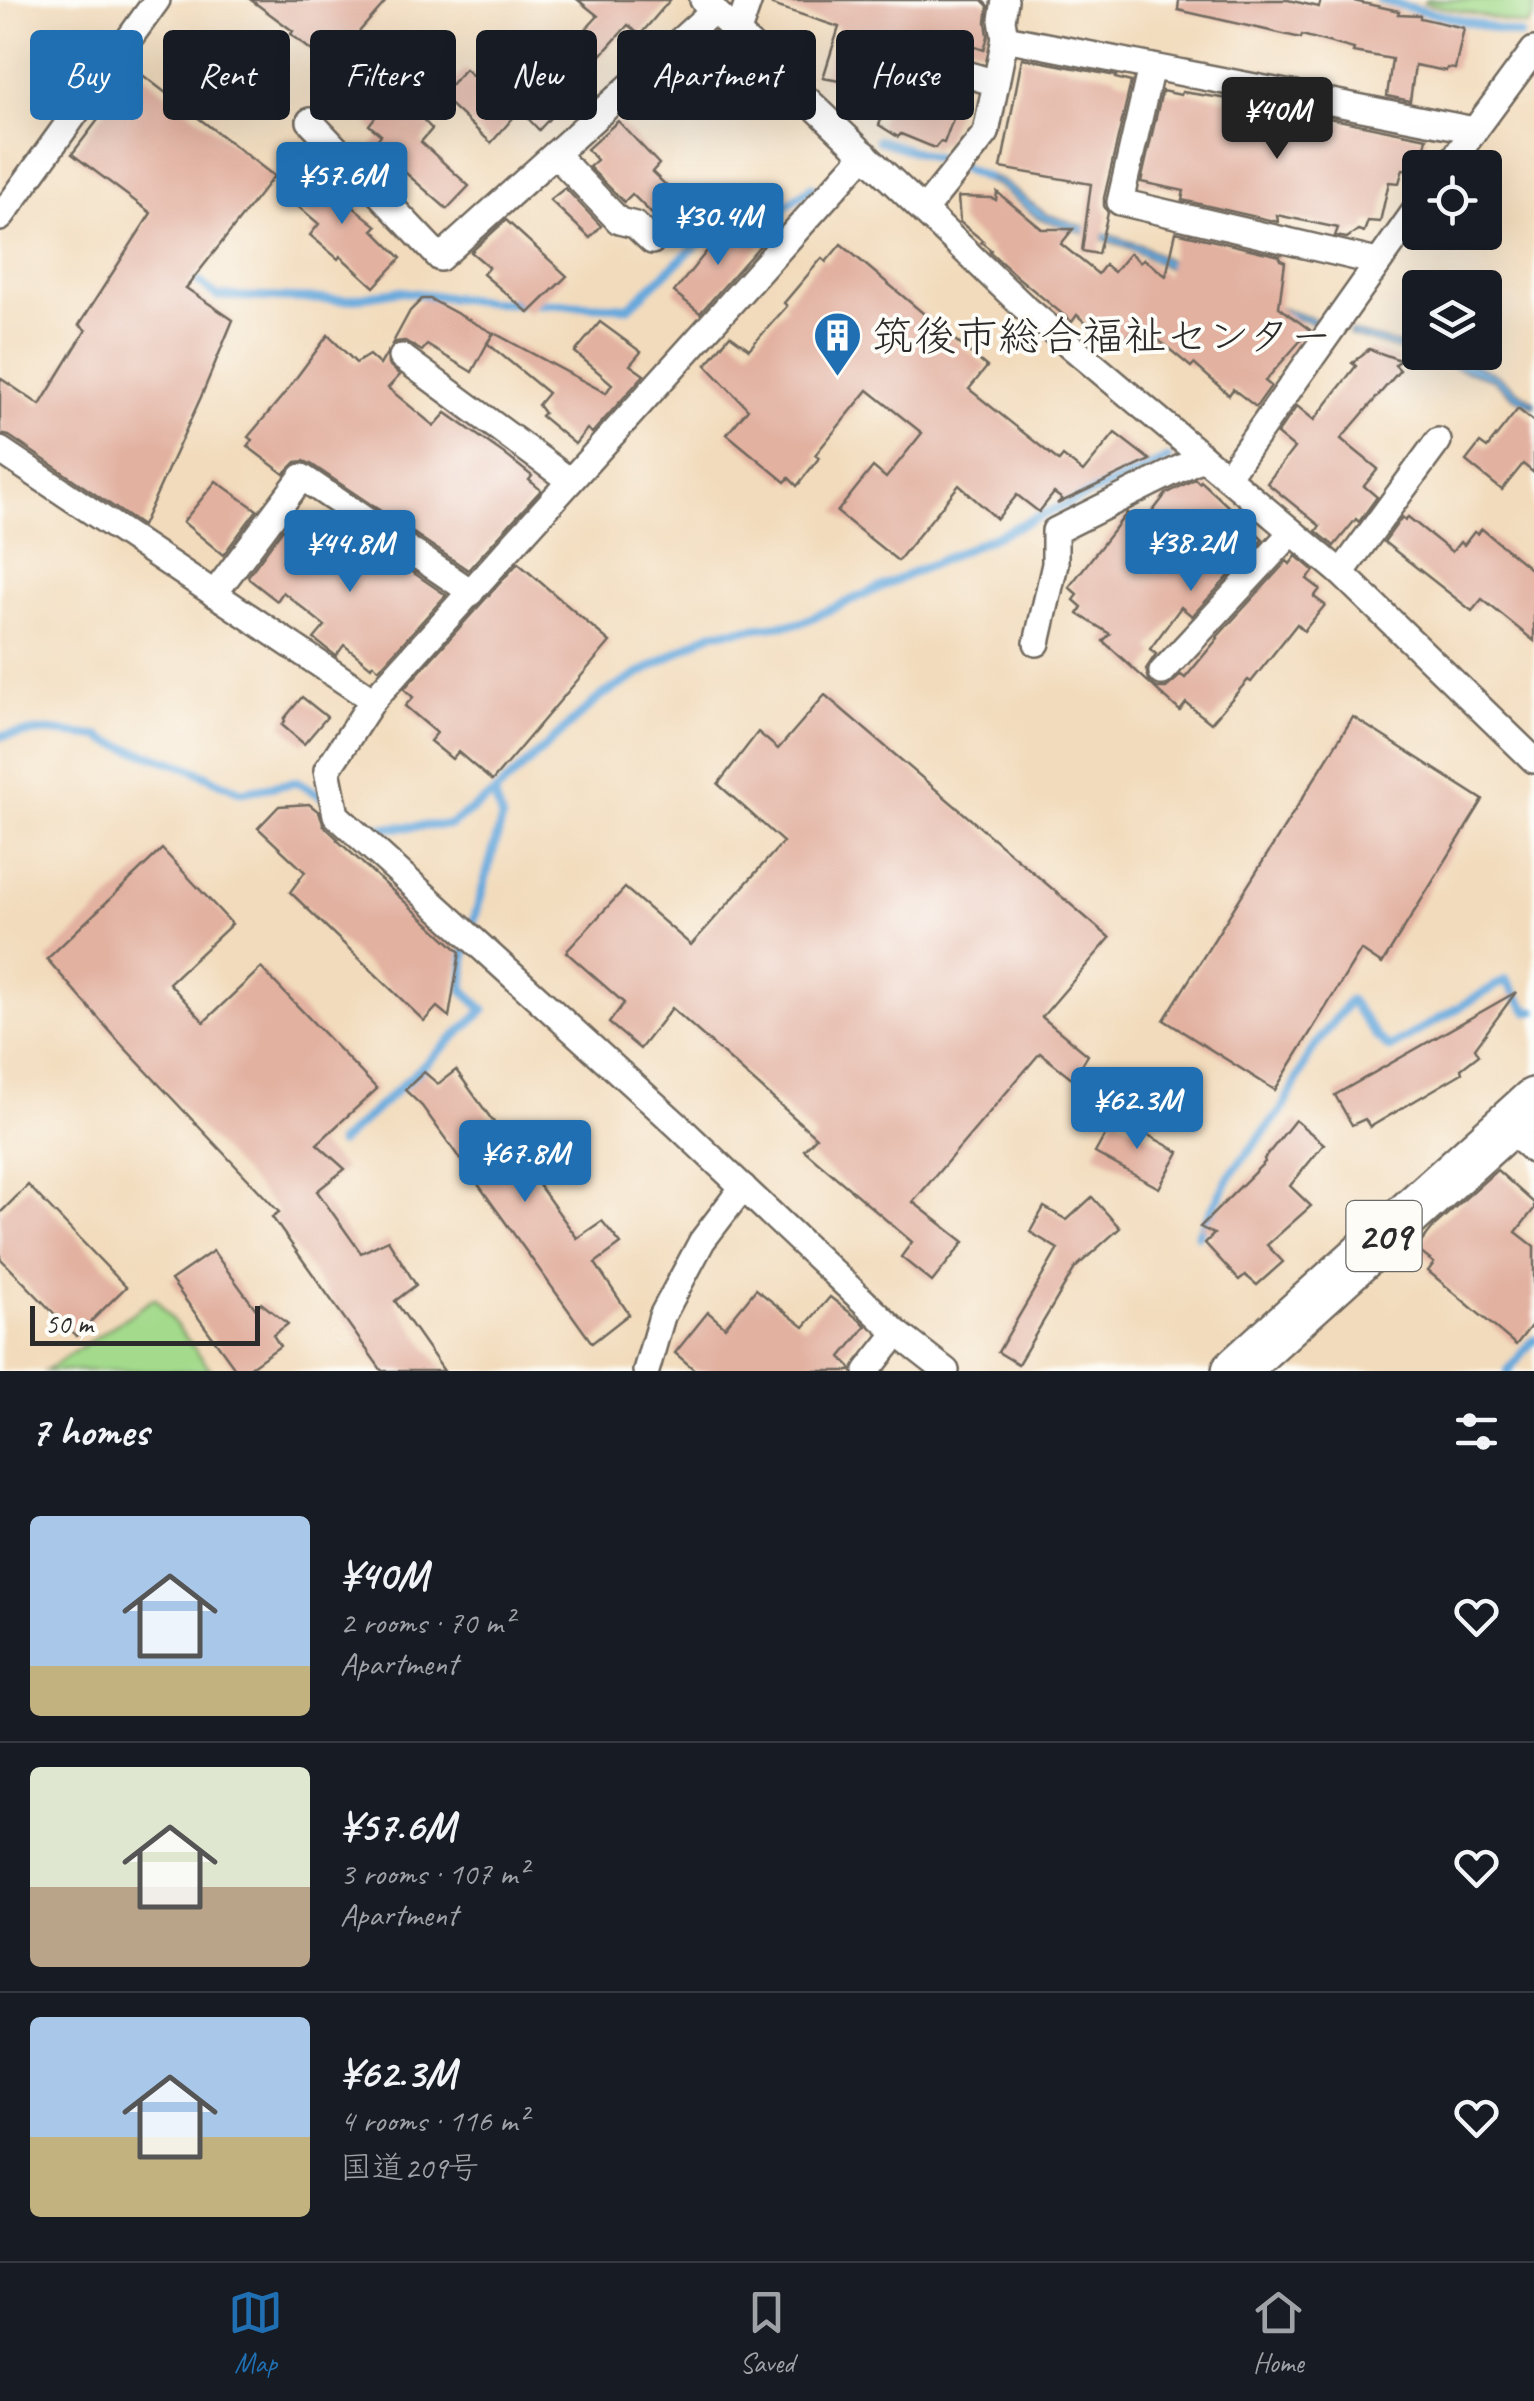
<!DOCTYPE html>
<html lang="en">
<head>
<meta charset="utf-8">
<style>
	body { margin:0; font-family:Caveat,"Klee One",sans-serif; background:#242831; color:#f1f3f6; height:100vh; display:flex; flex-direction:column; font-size:38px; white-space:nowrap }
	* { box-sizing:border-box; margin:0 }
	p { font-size:32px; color:#9ea1a6 }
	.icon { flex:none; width:55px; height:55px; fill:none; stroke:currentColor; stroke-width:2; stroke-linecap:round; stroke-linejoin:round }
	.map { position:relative; height:1371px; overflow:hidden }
	.sheet { display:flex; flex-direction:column; background:#171b24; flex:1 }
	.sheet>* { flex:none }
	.guide { position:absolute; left:30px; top:30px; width:1000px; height:90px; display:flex; gap:20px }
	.fabs { position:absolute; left:1402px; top:150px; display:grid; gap:20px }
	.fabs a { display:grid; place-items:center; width:100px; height:100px; border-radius:10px; background:#171b24; box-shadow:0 10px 40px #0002; font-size:50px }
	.scale { position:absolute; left:30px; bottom:25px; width:230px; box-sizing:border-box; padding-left:10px; border:5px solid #2b2b2b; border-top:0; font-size:28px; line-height:35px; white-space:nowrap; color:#2b2b2b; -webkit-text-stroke:8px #fdfcf7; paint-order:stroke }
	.price { position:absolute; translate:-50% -85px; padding:0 22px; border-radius:10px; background:#1f6fb2; color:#fff; font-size:32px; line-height:65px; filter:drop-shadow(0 2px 5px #0008) }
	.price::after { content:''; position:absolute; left:50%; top:60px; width:30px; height:22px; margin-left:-15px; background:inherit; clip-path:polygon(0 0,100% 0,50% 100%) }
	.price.active { background:#222; color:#fff }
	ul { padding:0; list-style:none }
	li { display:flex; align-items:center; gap:30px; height:250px; padding:0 30px }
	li+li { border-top:2px solid #363941 }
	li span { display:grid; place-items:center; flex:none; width:280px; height:200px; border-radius:10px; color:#555 }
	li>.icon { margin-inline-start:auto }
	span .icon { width:120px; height:120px; fill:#fffc; stroke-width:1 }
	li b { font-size:42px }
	h2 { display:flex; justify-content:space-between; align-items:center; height:120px; padding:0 30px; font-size:42px }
	.chip { padding:0 35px; border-radius:10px; background:#171b24; box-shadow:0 10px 40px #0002; font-size:35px; line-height:90px }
	.chip.active { background:#1f6fb2; color:#fff }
	.menu { display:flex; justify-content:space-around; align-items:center; height:140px; border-top:2px solid #363941; background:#171b24; font-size:28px; color:#9ea1a6 }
	.menu a { display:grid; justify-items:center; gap:5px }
	.menu .active { color:#1f6fb2 }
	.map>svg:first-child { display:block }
</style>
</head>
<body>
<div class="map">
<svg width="1534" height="1371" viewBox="0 0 1534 1371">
	<rect width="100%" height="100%" fill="#fdfcf7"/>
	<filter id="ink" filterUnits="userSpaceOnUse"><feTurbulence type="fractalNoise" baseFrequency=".01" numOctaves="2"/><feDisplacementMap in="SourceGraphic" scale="20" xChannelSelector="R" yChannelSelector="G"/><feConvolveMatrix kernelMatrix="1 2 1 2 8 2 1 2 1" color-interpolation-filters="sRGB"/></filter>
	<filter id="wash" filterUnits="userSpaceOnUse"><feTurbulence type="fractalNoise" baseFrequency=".0048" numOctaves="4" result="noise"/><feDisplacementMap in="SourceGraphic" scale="40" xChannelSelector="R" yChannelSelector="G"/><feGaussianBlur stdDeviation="2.25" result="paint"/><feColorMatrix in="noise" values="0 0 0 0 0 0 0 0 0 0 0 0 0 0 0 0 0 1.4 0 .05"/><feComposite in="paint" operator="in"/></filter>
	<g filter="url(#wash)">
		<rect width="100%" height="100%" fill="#f2dbbc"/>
		<g fill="#a3da8b" stroke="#67825b" stroke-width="2.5">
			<polygon points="1426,0 1534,0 1534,17 1527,26 1424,3"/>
			<polygon points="155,1298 212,1371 45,1371"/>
		</g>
		<g fill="#68a9dc" stroke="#4a6a84" stroke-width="2.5">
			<polygon points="978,171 1001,180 1046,214 1143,246 1217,288 1321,321 1318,325 1240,302 1202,286 1129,248 1038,218 998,186 978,178 976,174"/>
			<path d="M1350,331L1420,350V352C1440,353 1483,365 1500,377C1512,385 1521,394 1534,401V407L1517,399L1492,379L1349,335Z"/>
		</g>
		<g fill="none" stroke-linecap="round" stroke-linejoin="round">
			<g stroke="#68a9dc" stroke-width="9">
				<polyline points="1380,0 1520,35"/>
				<polyline points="878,140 939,159 985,177"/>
				<polyline points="199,282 217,296 346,300 398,291 488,302 629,307 694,247 736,217 784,207 812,187"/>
				<polyline points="0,736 48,731 101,737 106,741 189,768 241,792 298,782 328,800"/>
				<polyline points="346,810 376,828 450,825 494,794 601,696 711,633 800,623 1168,459"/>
				<polyline points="339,1143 484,1010 463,990 465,953 502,819 494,794"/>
				<polyline points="1198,1235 1232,1172 1281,1111 1312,1050 1350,1000 1377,1037 1389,1048 1506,980 1528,1012 1534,1011"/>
				<polyline points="1508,1371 1534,1339"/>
			</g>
		</g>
		<g id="blocks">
			<g fill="#e2b1a0">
				<polygon points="251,0 387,0 352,40 390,77 386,81 432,129 421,142 469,186 447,209 391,160 382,170 371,161 365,155 381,135 369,125 379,112 340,79 343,76 291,34 293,31"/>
				<polygon points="578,0 670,0 640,35 628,25 579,80 582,83 539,130 520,110 491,143 441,96 465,69 473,76 511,34 546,72 598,16"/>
				<polygon points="773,0 982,0 988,6 986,22 988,36 984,50 934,33 927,43 911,36 909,42 902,46 897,52 898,66 882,104 852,90 845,82 823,78 839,27 772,5"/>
				<polygon points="1179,0 1288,0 1319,7 1321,0 1349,0 1399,11 1398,14 1420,15 1420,18 1464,28 1455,69 1447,68 1446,71 1415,65 1410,101 1387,96 1392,59 1353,52 1354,49 1302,35 1301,38 1178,10"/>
				<polygon points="1022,58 1116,76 1115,78 1131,82 1104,198 1104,206 1108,213 1098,254 1082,251 1091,184 1001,168"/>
				<polygon points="136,70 274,176 186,288 233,320 201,397 142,526 9,436 0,434 0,378 40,405 86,330 79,325 151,213 72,154"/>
				<polygon points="894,87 956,111 944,143 940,142 935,148 901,134 898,137 879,125"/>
				<polygon points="1162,91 1181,95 1182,92 1242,101 1241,107 1281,118 1289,110 1427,138 1420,171 1403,169 1399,183 1389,182 1380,222 1368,221 1364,232 1358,230 1347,238 1335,236 1338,228 1277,215 1278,222 1182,200 1184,191 1141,182"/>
				<polygon points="618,121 659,164 652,172 694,212 671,233 632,194 624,202 589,167 597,160 587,149"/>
				<polygon points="301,165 377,226 373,230 401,258 374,287 340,256 338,259 310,235 319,224 281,192"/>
				<polygon points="565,188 601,226 590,238 550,200"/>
				<polygon points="997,192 1042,229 1073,229 1061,244 1098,274 1105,265 1114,272 1130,253 1140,262 1144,259 1166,276 1176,232 1280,256 1280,260 1285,262 1279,307 1310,330 1265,381 1271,386 1256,407 1233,389 1229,395 1194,364 1191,367 1156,338 1148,347 1130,334 1121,345 1110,337 1106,342 1077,315 1072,322 1015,275 990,252 991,250 981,242 983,241 960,222 958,197 992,198 996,200"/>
				<polygon points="506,220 567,276 529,313 483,274 489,267 471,252"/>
				<polygon points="746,225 765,240 700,313 674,292 719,236 729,246"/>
				<polygon points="841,244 987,367 969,389 1059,461 1063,456 1083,472 1115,433 1150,460 1057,504 1062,499 1054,493 1039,512 1017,495 997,519 959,485 898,561 837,512 873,467 886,478 922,433 868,390 815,455 819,458 797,486 789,478 785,482 727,434 748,409 706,365 730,335 749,349 787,306 784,303 822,258 826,262"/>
				<polygon points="422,299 430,299 493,333 472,372 427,345 422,351 405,341 396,342 391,346 410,311"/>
				<polygon points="600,322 641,352 630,365 644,375 592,433 587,429 575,444 541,416 544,413 538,405 548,393 487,343 494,333 606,393 612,384 575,352"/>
				<polygon points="328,335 356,363 369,355 380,365 387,353 388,364 400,375 388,388 434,426 446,413 503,453 532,476 529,480 541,490 468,570 311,464 304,461 296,462 284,474 247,446 252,440 248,437 285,393"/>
				<polygon points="1369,349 1400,360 1395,365 1400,370 1341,439 1378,469 1364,486 1377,497 1359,522 1356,519 1334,546 1316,531 1320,526 1267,483 1294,448 1277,434 1297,406 1314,420 1356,366 1352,363"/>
				<polygon points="1518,409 1534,422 1534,473 1523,464 1502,490 1466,461 1480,443 1487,448"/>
				<polygon points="1195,479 1199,483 1201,481 1263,539 1192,616 1181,607 1150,649 1156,654 1146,669 1150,683 1157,688 1166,688 1181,675 1185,678 1218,638 1217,637 1287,561 1290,564 1296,556 1314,571 1307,579 1320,589 1314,597 1325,605 1304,631 1297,624 1251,682 1248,680 1211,723 1186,703 1180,711 1103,641 1110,634 1078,614 1082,607 1074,600 1078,595 1069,587 1127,513 1143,524 1166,494"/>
				<polygon points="216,481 257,510 223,555 183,522"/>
				<polygon points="1402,517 1405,520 1408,517 1452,552 1460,542 1464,545 1474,532 1477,534 1482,529 1534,572 1534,641 1482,599 1472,611 1384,542"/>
				<polygon points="283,529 335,566 358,535 446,595 379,669 373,664 371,667 344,645 336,656 314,639 325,626 283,592 277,601 249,579 248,576"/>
				<polygon points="518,563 610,642 492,781 458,752 452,759 430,741 437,733 405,706 413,697 404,689"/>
				<polygon points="825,695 1110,938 1042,1017 1088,1055 1073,1079 1040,1053 913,1202 964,1242 932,1282 901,1257 912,1242 804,1150 816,1137 672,1008 640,1049 609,1023 624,1003 566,952 625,888 691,945 783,842 718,784 758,732 778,749"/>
				<polygon points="302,697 327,717 304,744 282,725 285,721 284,719"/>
				<polygon points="1353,717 1483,800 1382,964 1361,950 1275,1090 1164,1020"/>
				<polygon points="309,804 319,812 324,826 338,839 337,840 460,952 449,1017 437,1007 424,1021 290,892 305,872 258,828 279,806"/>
				<polygon points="162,849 232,924 169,983 204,1022 261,968 377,1089 317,1144 345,1169 317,1191 361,1253 388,1240 416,1285 395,1301 444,1371 382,1371 272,1217 279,1212 121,1044 47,959"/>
				<polygon points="1516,992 1475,1048 1479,1055 1461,1069 1462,1073 1370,1127 1365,1119 1352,1125 1335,1095"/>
				<polygon points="456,1070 577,1238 602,1221 621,1244 595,1263 629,1314 592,1343 422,1106 405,1090 424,1072 438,1084"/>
				<polygon points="1115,1117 1179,1152 1159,1188 1095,1153"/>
				<polygon points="1295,1120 1324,1144 1290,1186 1311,1206 1267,1245 1283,1262 1257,1285 1245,1275 1239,1280 1205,1243 1214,1234 1200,1227 1265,1162 1264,1159"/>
				<polygon points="1497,1170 1534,1203 1534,1209 1516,1232 1534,1246 1534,1322 1516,1345 1428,1271 1434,1263 1416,1249 1434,1226"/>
				<polygon points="28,1185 126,1287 76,1336 0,1258 0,1213"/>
				<polygon points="1092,1197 1120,1228 1075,1268 1018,1364 998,1352 1058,1249 1030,1232 1044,1207 1067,1220"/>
				<polygon points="213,1251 255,1308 261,1303 288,1324 273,1335 280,1346 245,1371 237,1371 171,1280"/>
				<polygon points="756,1289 804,1327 830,1297 862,1322 866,1326 841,1357 851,1368 851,1371 696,1371 675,1353 708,1312 725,1327"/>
			</g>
		</g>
	</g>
	<g filter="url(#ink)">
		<use href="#blocks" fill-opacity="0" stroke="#71695e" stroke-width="2.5"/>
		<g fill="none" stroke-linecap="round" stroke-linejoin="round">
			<defs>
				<g id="street">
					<polyline points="703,0 1022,305 1341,573 1534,760"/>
					<polyline points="738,32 749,0"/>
					<polyline points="1005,38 1002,20 1005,0"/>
					<polyline points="912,58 996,83"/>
					<polyline points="1151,67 1120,202 1377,262"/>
					<polyline points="310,121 440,258 714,10"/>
					<polyline points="555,154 619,221 635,225 652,241"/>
					<polyline points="865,154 373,700 327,770 336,815 676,1124 897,1333 946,1371"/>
					<polyline points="1447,168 1534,50"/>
					<polyline points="924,210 986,133 1005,38 1474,130"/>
					<polyline points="0,218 157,0"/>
					<polyline points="402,357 570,481"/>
					<polyline points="0,450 373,700"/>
					<polyline points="1227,477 1420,204"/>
					<polyline points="1341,573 1438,441"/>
					<polyline points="214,594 302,477 471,592"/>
					<polyline points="1037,643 1055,564 1055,531 1203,457"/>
					<polyline points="1162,672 1292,532"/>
					<polyline points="1505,1126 1534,1151"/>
					<polyline points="646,1371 662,1316 702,1241 743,1187"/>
					<polyline points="867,1371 897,1333"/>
				</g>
				<polyline id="highway" points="1235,1371 1534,1101"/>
			</defs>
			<use href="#street" stroke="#71695e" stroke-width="30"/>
			<use href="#highway" stroke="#71695e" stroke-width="50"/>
			<use href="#street" stroke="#fff" stroke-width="25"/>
			<use href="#highway" stroke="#fff" stroke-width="45"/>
		</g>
	</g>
	<defs>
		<symbol id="building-pin" viewBox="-11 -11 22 30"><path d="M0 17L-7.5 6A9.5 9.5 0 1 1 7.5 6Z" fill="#1f6fb2" stroke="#fdfcf7"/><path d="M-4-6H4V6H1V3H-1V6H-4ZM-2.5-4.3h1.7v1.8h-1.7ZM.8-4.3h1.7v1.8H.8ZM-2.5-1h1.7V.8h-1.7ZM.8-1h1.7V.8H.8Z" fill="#fff"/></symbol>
	</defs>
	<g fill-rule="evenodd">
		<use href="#building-pin" x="810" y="308" width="55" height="75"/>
	</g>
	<g text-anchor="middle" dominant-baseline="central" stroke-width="8" stroke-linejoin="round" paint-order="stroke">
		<rect fill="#fdfcf7" stroke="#6a6a68" stroke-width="2.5" x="1346.5" y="1201" width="75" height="70" rx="8"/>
		<g font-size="40" font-weight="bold" fill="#2b2b2b">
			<text x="1384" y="1236">209</text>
		</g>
		<g font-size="42" fill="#2b2b2b" stroke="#fdfcf7" text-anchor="start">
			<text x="872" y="336">筑後市総合福祉センター</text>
		</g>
	</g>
</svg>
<div class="fabs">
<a><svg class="icon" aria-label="locate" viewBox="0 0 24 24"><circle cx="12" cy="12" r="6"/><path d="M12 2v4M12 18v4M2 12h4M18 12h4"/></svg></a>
<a><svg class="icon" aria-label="layers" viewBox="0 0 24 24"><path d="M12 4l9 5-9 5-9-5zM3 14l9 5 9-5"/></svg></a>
</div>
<div class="scale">50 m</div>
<b class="price active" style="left:1277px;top:162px">¥40M</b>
<b class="price" style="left:342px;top:227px">¥57.6M</b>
<b class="price" style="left:718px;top:268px">¥30.4M</b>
<b class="price" style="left:1191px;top:594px">¥38.2M</b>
<b class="price" style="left:350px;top:595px">¥44.8M</b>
<b class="price" style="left:1137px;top:1152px">¥62.3M</b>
<b class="price" style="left:525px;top:1205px">¥67.8M</b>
<div class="guide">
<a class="chip active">Buy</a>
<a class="chip">Rent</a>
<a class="chip">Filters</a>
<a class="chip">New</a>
<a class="chip">Apartment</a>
<a class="chip">House</a>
</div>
</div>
<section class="sheet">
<h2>7 homes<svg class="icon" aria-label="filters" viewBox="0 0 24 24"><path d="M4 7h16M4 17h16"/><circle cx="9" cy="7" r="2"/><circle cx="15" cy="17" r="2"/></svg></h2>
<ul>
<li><span style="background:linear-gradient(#a9c7e8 75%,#c2b280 0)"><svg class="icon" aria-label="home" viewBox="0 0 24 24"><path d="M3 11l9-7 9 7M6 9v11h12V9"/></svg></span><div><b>¥40M</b><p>2 rooms · 70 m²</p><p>Apartment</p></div><svg class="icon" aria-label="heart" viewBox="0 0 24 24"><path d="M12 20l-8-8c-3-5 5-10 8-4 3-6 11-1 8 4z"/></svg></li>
<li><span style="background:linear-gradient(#dfe7d0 60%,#b9a48a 0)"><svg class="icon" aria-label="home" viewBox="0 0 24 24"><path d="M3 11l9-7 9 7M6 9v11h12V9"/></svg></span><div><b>¥57.6M</b><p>3 rooms · 107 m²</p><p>Apartment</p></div><svg class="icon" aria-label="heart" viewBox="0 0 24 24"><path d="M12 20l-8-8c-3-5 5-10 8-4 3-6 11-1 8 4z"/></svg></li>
<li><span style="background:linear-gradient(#a9c7e8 60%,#c2b280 0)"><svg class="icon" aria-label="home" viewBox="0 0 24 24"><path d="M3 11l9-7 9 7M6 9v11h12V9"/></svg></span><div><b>¥62.3M</b><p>4 rooms · 116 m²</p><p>国道209号</p></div><svg class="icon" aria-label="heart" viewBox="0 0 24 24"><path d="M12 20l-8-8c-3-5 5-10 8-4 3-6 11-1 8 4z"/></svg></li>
</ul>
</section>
<nav class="menu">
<a class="active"><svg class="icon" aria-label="map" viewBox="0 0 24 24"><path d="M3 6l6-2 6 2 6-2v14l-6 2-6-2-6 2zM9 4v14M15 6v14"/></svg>Map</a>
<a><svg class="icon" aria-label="saved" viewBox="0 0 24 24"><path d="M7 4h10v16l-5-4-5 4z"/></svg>Saved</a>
<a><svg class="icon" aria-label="home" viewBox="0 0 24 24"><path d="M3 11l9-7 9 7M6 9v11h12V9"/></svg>Home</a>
</nav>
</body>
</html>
